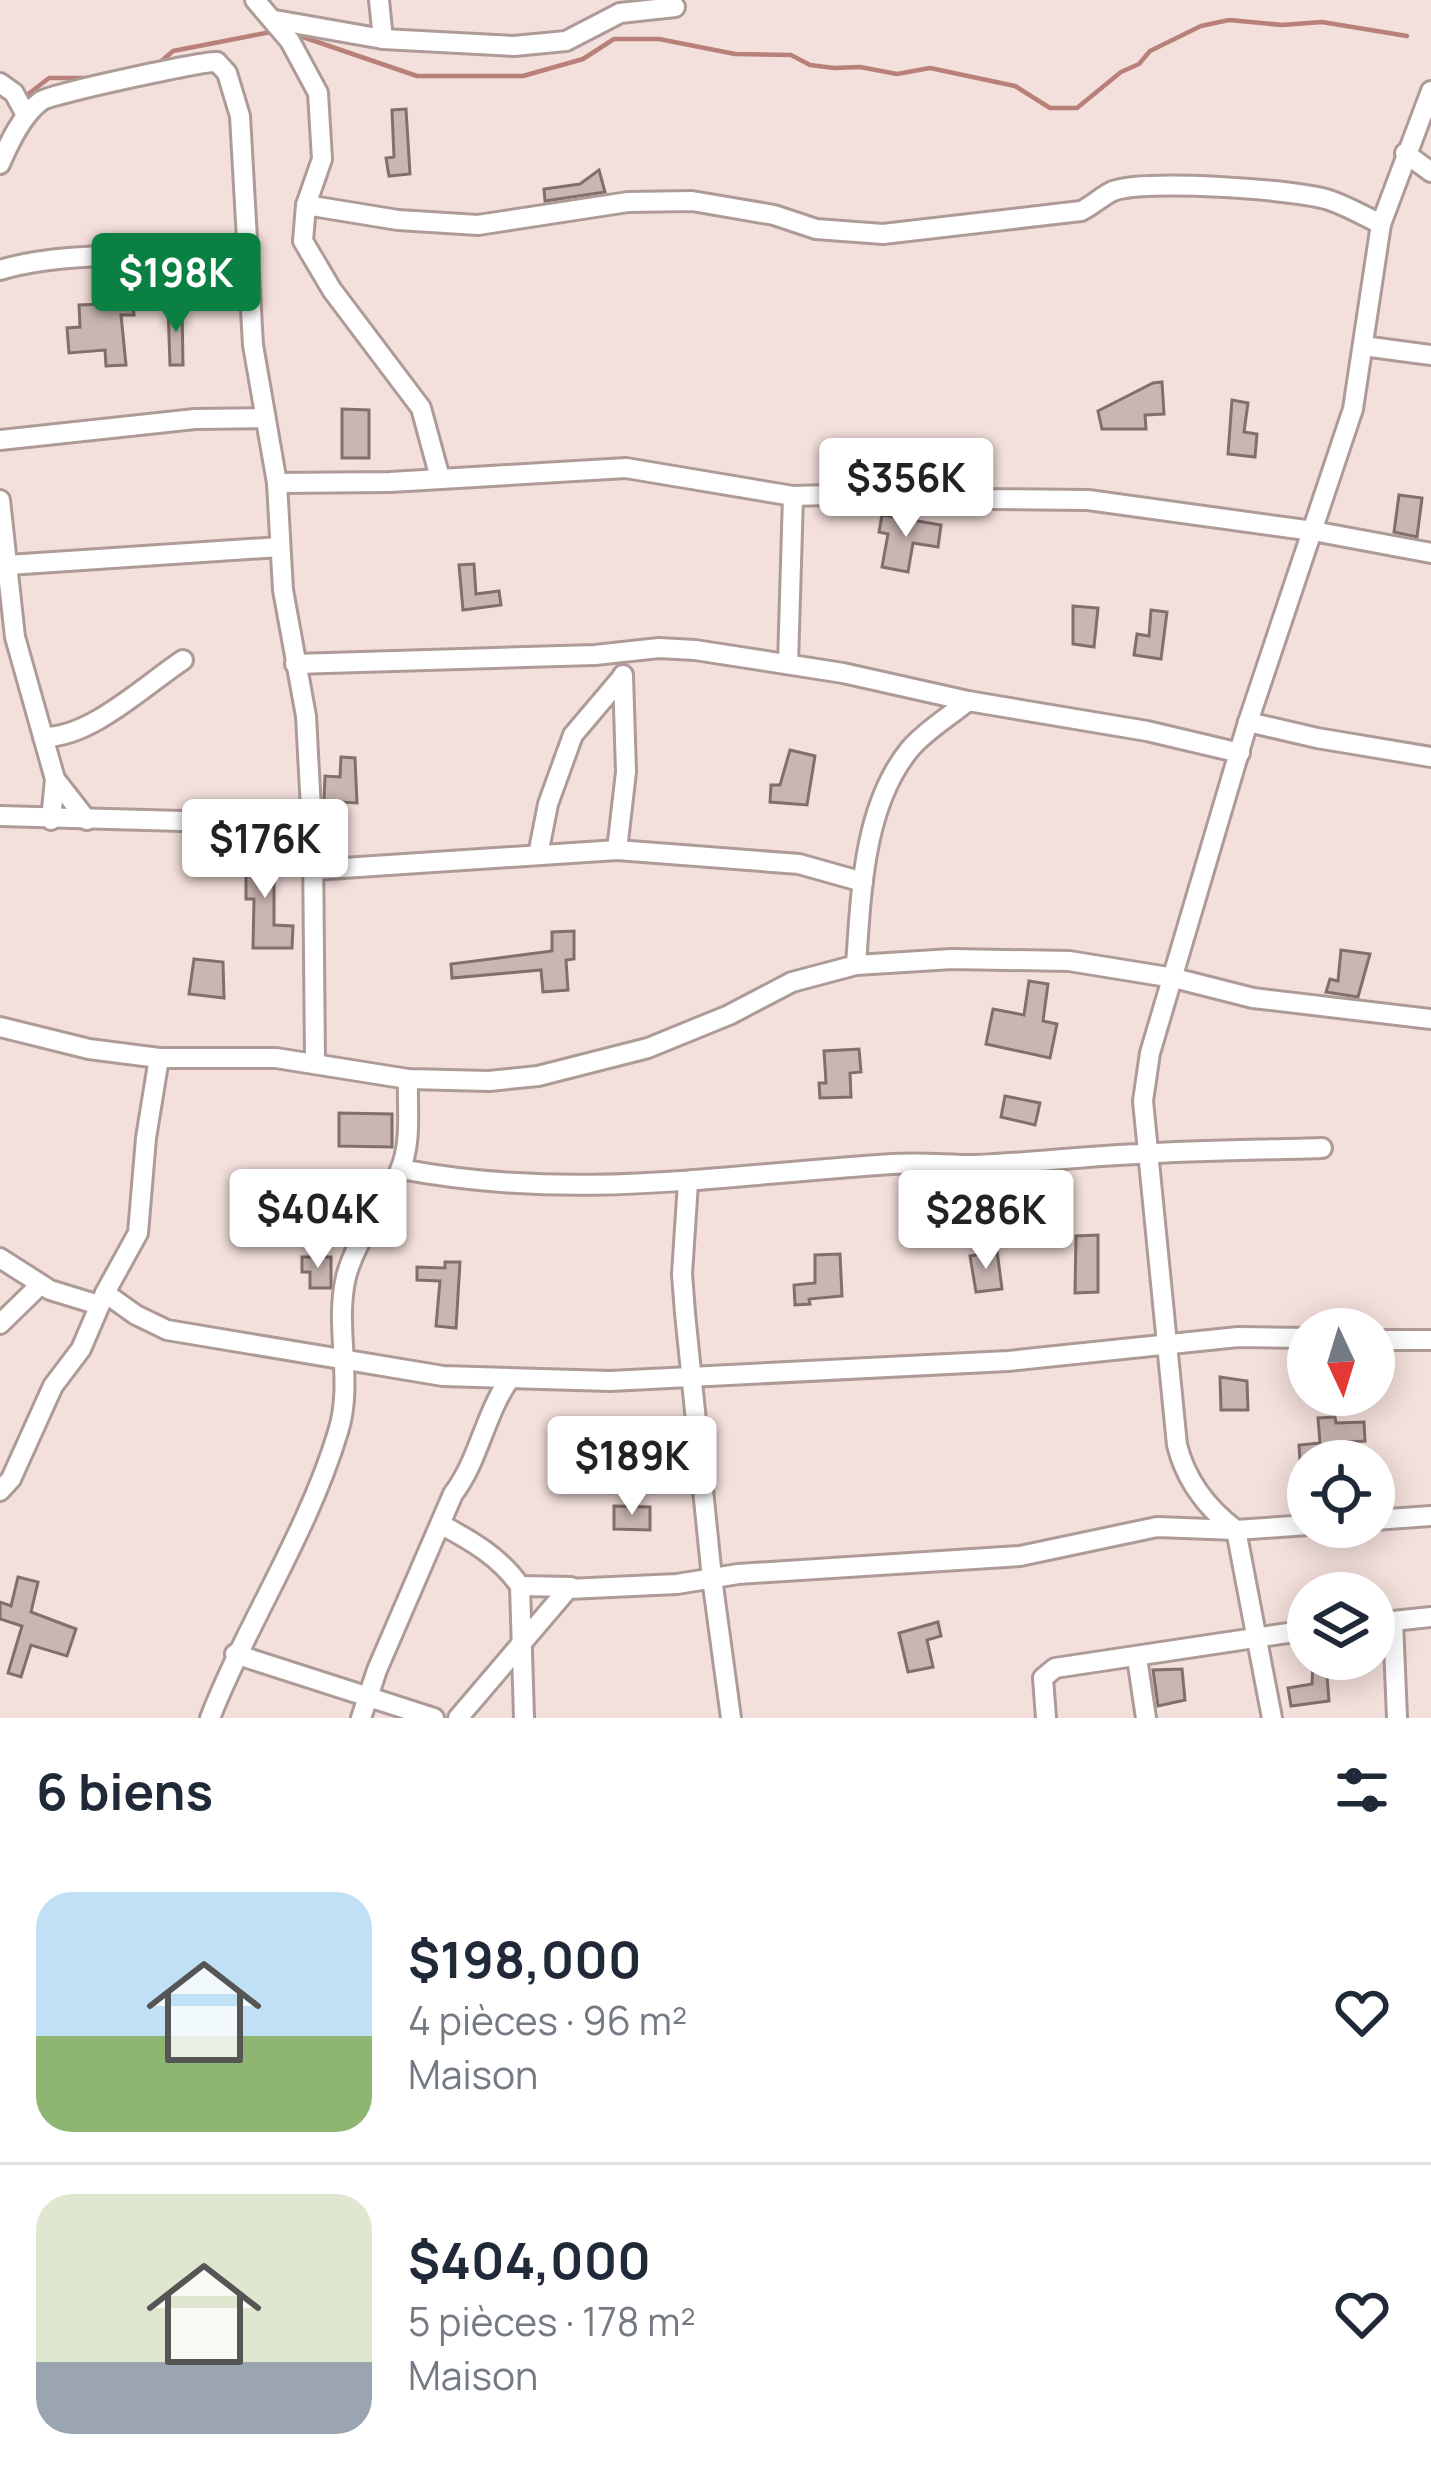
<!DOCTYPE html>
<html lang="fr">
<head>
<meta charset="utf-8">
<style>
	body { margin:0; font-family:Manrope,sans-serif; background:#f2f2f3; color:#1f2937; height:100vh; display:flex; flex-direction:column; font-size:45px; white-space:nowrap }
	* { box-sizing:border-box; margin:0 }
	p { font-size:39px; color:#747a83 }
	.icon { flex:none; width:66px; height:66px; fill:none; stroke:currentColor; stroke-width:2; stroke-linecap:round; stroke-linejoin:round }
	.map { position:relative; height:1718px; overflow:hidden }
	.sheet { display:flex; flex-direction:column; background:#fff; flex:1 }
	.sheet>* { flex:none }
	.needle { width:78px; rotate:176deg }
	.buttons { position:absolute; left:1287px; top:1308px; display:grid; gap:24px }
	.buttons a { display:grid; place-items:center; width:108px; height:108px; border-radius:50%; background:#fff; box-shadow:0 6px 30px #0003; font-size:60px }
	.price { position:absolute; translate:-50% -102px; padding:0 27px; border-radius:12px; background:#fff; color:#222; font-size:39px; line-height:78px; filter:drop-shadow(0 3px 6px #0008) }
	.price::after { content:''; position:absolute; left:50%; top:72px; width:36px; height:27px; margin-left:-18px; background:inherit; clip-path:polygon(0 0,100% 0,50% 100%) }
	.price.active { background:#0b8043; color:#fff }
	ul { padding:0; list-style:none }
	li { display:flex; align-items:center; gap:36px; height:300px; padding:0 36px }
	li+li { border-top:3px solid #e0e1e3 }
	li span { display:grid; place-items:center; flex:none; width:336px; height:240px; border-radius:36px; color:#555 }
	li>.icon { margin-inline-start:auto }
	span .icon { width:144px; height:144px; fill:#fffc; stroke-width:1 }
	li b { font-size:51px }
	h2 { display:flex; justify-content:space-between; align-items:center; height:144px; padding:0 36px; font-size:51px }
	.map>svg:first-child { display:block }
</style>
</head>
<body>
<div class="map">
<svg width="1431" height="1718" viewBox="0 0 1431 1718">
	<rect width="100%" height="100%" fill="#f3dfdb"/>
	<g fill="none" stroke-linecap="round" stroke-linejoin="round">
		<g stroke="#b88078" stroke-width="4.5">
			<polyline points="294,34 417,76 523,76 583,59 614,39 659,39 735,54 791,55 810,65 834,68 860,67 897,74 930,68 1015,86 1050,108 1077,108 1121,72 1139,64 1150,51 1201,26 1229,20 1282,25 1322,22 1407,36"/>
			<polyline points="157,65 173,51 271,32"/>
			<polyline points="22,99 49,78 94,78"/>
		</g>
	</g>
	<g fill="#c9b5b2" stroke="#826f6d" stroke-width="3">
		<polygon points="406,109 410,174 389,176 386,158 394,157 392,110"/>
		<polygon points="599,170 605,192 545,201 544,189 580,184"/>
		<polygon points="132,291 134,315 121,315 126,365 106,366 105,350 69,353 67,328 80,327 79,305 102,304 102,292"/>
		<polygon points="168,306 182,306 183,365 170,365"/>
		<polygon points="1162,382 1164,414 1145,415 1146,429 1102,429 1098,411 1153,383"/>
		<polygon points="1232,400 1248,403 1244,432 1257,434 1255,457 1228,454"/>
		<polygon points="342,409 369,410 369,458 342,458"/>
		<polygon points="1399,495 1422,498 1417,537 1394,532"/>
		<polygon points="882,515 941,525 938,547 913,543 908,572 882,567 888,534 879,532"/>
		<polygon points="474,564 476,594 499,591 501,605 463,610 459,565"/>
		<polygon points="1073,606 1098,608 1094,647 1073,644"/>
		<polygon points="1151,610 1167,612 1161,659 1134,655 1137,634 1149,636"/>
		<polygon points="790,750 815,756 807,805 770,802 771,785 780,785"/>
		<polygon points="341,757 355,758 357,803 324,801 325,776 340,777"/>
		<polygon points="246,850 274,850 274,925 293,926 292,948 253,948 254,899 246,899"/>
		<polygon points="574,931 574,959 566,960 568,990 543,992 541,970 452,978 451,964 552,951 552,932"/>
		<polygon points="1341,950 1370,954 1358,997 1326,992 1330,979 1338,981"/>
		<polygon points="194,959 223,962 224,998 189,994"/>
		<polygon points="1029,981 1048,984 1043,1021 1057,1024 1050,1058 986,1044 993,1009 1024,1015"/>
		<polygon points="859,1049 861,1072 850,1073 851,1097 820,1098 819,1083 826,1083 824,1051"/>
		<polygon points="1005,1096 1040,1103 1035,1125 1001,1117"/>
		<polygon points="339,1113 392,1114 392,1147 339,1146"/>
		<polygon points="1098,1235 1098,1292 1075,1293 1076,1236"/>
		<polygon points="997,1251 1002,1289 976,1292 970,1256"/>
		<polygon points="840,1254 842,1296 809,1299 810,1304 795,1305 794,1285 815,1283 815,1255"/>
		<polygon points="302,1257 331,1257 331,1288 310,1288 310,1272 302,1272"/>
		<polygon points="445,1262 460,1262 456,1328 436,1326 440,1281 417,1280 417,1267 445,1268"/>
		<polygon points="1220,1377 1247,1381 1248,1410 1221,1410"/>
		<polygon points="1335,1417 1336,1423 1364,1422 1365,1441 1348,1442 1349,1461 1300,1461 1299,1445 1320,1443 1318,1418"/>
		<polygon points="614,1506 650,1507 650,1530 614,1529"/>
		<polygon points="18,1577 38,1582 31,1612 76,1629 67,1656 31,1645 21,1677 8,1673 22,1626 0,1619 0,1602 11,1606"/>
		<polygon points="938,1622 941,1636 927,1640 933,1667 908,1672 899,1633"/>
		<polygon points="1313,1661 1335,1662 1334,1676 1327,1676 1329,1701 1291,1706 1288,1688 1312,1684"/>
		<polygon points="1182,1669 1185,1700 1158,1706 1153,1670"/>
	</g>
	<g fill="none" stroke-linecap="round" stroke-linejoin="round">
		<defs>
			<g id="minor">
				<polyline points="255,0 290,41 318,93 322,159 306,205 303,241 332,290 421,408 440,478"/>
				<polyline points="379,0 383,39"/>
				<polyline points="275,20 383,39 514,46 566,41 620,13 675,7"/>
				<polyline points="0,83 14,93 26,115"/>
				<polyline points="1405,153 1431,172"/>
				<path d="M0,164C9,143 22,115 41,101C50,94 203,61 217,62L227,73L240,116L253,345L277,483L283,590L306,716L313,847L315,1061"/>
				<path d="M306,205L398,220L478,225L628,202L692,201L774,215L816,229L883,234L1081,211C1092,206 1102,196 1113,191C1144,179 1295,189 1329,200C1347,206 1364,216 1381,224"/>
				<path d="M0,270C71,248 172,258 246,258"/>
				<polyline points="1363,346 1431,355"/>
				<polyline points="0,440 195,419 265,418"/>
				<polyline points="277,483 390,482 626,468 793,496 931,492 990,499 1088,500 1313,531 1431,553"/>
				<polyline points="0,500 15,637 55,779 51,820"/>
				<polyline points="8,565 280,547"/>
				<polyline points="295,664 595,655 659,648 695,650 843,673 968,701 1147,731 1240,753"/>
				<polyline points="788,664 793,496"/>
				<polyline points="1248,722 1317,738 1431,757"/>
				<path d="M43,737C90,738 144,686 183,660"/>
				<polyline points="55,779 87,820"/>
				<polyline points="0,816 257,823 312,821"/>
				<polyline points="617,850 626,772 623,675"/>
				<polyline points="538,855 548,804 573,735 623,676"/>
				<polyline points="313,870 617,850 799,864 863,882"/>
				<path d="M856,965C861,895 863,806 910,749C925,731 950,716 968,701"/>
				<polyline points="0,1027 89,1049 159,1058 276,1058 408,1079 489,1081 538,1076 648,1048 729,1015 792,982 856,965 952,959 1069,961 1174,978 1253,998 1431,1019"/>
				<path d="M401,1169C573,1202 721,1175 892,1164C920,1162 947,1165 975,1165C1030,1163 1084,1156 1139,1154C1200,1150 1261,1150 1322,1148"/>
				<polyline points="688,1183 682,1274 685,1313 712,1578 731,1718"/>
				<polyline points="0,1258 50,1290 99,1305"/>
				<polyline points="105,1293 136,1315 167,1330 443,1376 610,1381 1008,1361 1238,1337 1308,1338"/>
				<polyline points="0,1324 40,1285"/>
				<polyline points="1374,1340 1431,1340"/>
				<polyline points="0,1491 11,1479 53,1386 81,1349 105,1293 138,1233 146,1138 159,1058"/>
				<polyline points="1374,1520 1431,1516"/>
				<path d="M442,1525C472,1541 501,1558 520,1586L524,1718"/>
				<polyline points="520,1586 571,1587"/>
				<polyline points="1393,1621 1397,1718"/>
				<polyline points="1374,1623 1431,1617"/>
				<polyline points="235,1654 434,1718"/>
				<polyline points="1137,1658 1146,1718"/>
				<path d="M210,1718C248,1621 308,1532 338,1432C354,1382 334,1327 346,1277C356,1238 385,1206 400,1170C412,1143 407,1107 408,1079"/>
				<path d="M361,1718L377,1670L453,1494C479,1460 484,1416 509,1380"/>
				<polyline points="458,1718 568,1589 677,1584 738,1574 1020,1556 1157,1527 1236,1530 1308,1525"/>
				<polyline points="1046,1718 1043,1678 1055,1668 1308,1630"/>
				<path d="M1272,1718L1236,1530C1208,1509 1186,1481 1177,1445L1143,1101L1150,1053L1248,722L1353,409L1381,224L1431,91"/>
			</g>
		</defs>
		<use href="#minor" stroke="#ae9b98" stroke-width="24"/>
		<use href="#minor" stroke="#fff" stroke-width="18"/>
	</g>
</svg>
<div class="buttons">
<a><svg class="needle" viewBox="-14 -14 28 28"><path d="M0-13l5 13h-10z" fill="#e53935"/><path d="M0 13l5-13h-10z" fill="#747a83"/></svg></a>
<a><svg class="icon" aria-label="locate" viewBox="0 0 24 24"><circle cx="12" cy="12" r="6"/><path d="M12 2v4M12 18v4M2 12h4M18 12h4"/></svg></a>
<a><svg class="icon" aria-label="layers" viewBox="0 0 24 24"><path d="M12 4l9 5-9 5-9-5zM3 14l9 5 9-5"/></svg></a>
</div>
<b class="price active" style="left:176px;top:335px">$198K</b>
<b class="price" style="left:906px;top:540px">$356K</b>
<b class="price" style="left:265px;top:901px">$176K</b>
<b class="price" style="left:318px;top:1271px">$404K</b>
<b class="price" style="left:986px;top:1272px">$286K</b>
<b class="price" style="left:632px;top:1518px">$189K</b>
</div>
<section class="sheet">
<h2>6 biens<svg class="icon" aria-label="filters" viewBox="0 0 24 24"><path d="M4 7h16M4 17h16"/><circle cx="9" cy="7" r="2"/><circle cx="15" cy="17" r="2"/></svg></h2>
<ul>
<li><span style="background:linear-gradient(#bfe0f5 60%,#8fb573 0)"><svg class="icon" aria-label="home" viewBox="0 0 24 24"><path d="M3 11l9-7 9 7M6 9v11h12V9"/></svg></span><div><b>$198,000</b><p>4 pièces · 96 m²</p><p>Maison</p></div><svg class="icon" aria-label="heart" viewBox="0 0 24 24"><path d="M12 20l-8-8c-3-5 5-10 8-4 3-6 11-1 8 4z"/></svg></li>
<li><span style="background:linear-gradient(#dfe7d0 70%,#9aa5b1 0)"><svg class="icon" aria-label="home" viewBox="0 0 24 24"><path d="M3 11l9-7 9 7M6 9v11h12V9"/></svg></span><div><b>$404,000</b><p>5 pièces · 178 m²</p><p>Maison</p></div><svg class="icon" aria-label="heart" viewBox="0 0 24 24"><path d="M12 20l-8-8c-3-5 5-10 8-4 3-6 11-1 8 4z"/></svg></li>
</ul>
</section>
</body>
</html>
